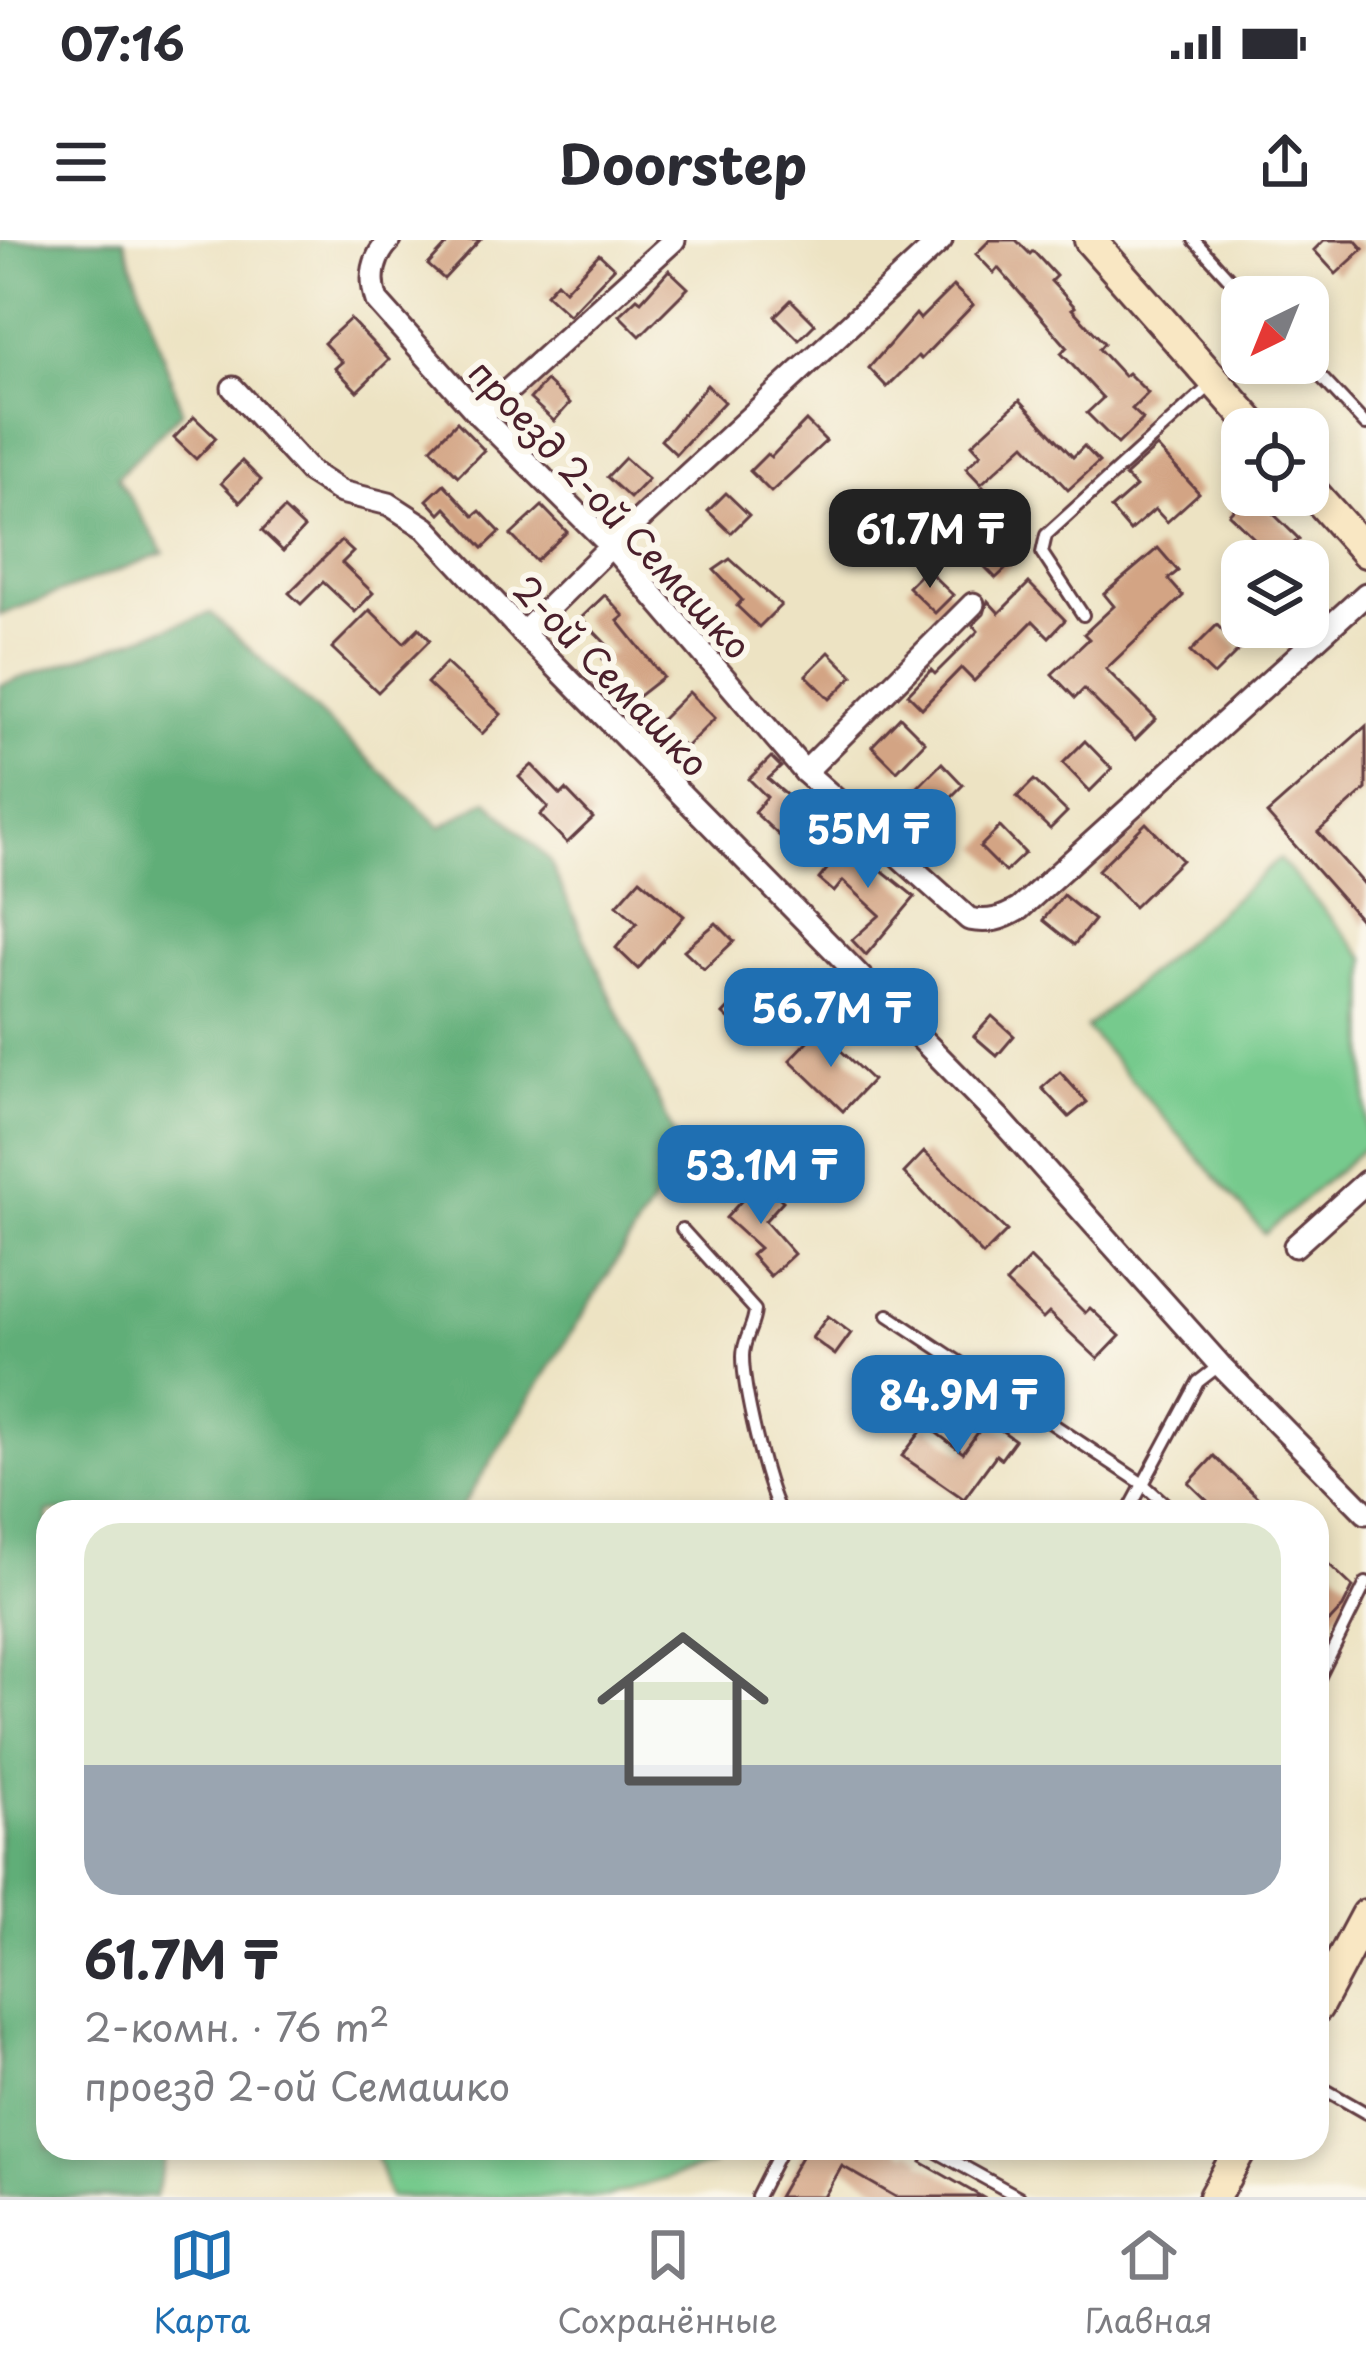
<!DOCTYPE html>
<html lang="ru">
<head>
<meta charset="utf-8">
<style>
	body { margin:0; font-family:"Playpen Sans",sans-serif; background:#f2f2f3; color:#2b2b33; height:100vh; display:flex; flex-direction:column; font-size:45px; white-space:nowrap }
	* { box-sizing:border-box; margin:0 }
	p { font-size:39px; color:#7c7c81 }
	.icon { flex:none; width:66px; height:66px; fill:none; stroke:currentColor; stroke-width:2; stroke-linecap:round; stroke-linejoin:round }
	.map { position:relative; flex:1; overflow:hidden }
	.panel { position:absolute; left:36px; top:1260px; width:1293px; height:660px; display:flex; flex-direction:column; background:#fff; border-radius:36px; box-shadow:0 6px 18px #0003 }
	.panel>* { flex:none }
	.needle { width:78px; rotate:223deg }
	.fabs { position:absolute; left:1221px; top:36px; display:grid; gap:24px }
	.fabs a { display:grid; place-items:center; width:108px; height:108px; border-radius:24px; background:#fff; box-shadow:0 6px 18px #0003; font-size:60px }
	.price { position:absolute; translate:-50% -102px; padding:0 27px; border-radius:24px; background:#1f6fb2; color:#fff; font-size:39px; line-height:78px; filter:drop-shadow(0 3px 6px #0008) }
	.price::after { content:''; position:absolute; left:50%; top:72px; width:36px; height:27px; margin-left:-18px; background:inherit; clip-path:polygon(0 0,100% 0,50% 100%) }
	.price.active { background:#222; color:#fff }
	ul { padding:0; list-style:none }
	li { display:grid; align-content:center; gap:24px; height:636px; padding:0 48px }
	li span { display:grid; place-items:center; height:372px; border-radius:36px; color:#555 }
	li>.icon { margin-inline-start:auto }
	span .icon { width:216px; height:216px; fill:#fffc; stroke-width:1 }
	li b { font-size:51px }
	.status { display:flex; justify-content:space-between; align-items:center; height:84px; padding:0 60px; background:#fff; direction:ltr }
	.status svg { height:33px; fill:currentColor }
	header { display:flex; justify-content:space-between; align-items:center; height:156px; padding:0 48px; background:#fff; font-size:54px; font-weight:700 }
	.menu { display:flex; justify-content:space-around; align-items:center; height:168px; border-top:3px solid #e1e1e2; background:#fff; font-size:33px; color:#7c7c81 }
	.menu a { display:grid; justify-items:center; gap:6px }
	.menu .active { color:#1f6fb2 }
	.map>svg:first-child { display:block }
</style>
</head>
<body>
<div class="status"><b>07:16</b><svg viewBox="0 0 49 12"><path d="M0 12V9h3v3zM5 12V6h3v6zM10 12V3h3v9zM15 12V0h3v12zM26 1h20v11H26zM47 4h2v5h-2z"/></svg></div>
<header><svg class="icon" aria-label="menu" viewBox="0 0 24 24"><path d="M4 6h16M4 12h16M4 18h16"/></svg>Doorstep<svg class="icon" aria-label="share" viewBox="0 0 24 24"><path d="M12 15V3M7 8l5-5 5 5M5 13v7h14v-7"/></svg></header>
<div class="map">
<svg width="1366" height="1957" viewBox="0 0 1366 1957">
	<rect width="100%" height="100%" fill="#fbf7ec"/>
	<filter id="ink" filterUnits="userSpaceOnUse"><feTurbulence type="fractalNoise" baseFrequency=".00833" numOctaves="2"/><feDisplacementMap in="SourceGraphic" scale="24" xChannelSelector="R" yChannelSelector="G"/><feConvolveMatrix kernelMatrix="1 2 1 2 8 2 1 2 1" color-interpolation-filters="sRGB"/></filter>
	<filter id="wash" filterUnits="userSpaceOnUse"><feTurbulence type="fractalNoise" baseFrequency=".004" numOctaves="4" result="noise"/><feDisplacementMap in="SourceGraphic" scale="48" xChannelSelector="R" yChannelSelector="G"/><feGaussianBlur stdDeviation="2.7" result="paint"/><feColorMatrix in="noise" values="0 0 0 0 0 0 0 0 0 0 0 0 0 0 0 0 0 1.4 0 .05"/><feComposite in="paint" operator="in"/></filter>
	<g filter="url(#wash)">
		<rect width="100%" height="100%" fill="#ede3c3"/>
		<g fill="#76ca8d" stroke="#60745c" stroke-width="3">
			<polygon points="1279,619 1366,718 1366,906 1265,994 1086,788"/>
			<polygon points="374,1908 708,1908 713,1924 606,1957 389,1957"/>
		</g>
		<g fill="#60ae78" stroke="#556652" stroke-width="3">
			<polygon points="0,0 124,0 182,171 117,237 164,313 0,375"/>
			<polygon points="211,373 441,587 487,560 549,620 683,915 459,1272 48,1272 48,1908 168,1908 155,1957 0,1957 0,445"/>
		</g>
		<g id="blocks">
			<g fill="#d3a484">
				<polygon points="451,0 480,0 444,39 428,25"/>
				<polygon points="990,0 1016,0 1030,14 1033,11 1056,36 1051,41 1075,67 1072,69 1104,103 1099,109 1124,136 1128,133 1148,153 1132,169 1143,179 1118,204 1087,173 1103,158 1061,113 1067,107 998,28 994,33 976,14"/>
				<polygon points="1324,0 1355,0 1363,9 1336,34 1314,10"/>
				<polygon points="599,14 614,28 569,75 546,54 557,42 565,50"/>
				<polygon points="669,30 688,48 640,96 619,75 637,58 641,61"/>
				<polygon points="953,46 973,65 921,119 918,116 887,147 869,128 916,74 920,79"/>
				<polygon points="791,60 815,84 799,100 775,76"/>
				<polygon points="350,79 389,120 357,151 335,128 342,122 324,103"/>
				<polygon points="546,141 570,163 554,181 530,159"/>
				<polygon points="707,145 724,162 676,214 661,200"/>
				<polygon points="1020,160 1073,217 1084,206 1099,222 1068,250 1025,204 981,244 966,228 981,214 972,204"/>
				<polygon points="194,177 216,198 196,219 174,198"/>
				<polygon points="806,181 826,201 771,252 750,231 767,214 771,217"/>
				<polygon points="457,182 484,210 458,236 431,208"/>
				<polygon points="1157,207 1199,253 1167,282 1155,269 1130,291 1111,269 1136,247 1125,236"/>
				<polygon points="625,218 648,239 630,258 607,237"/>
				<polygon points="242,221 261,240 240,262 221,243"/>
				<polygon points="444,244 474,276 480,271 500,292 483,308 446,268 440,274 427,260"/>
				<polygon points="983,247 1001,266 994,280 1024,312 996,338 980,322 992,310 971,288 966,294 951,279"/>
				<polygon points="726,253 749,275 731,293 708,271"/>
				<polygon points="1247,255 1254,255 1299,299 1293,304 1311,321 1268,321 1253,307 1258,302 1229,274"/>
				<polygon points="542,266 567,292 536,321 511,295"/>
				<polygon points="284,269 304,288 283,311 262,291"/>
				<polygon points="341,301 353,312 342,323 373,353 355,372 323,342 301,364 289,353"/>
				<polygon points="1158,308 1178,331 1168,339 1183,356 1106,429 1156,479 1135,500 1084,449 1075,458 1052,434 1089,399 1084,394 1114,366 1104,354"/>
				<polygon points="730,319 781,365 759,387 737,366 742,360 714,330"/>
				<polygon points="926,329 953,355 935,373 908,347"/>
				<polygon points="1029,343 1065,380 1049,397 1033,381 974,441 961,428 922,468 908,454 931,430 935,434 978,391 973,385 984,374 988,361 999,373"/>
				<polygon points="605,355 624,376 618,381 663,437 635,459 603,419 613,411 581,378"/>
				<polygon points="370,370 404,403 419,388 430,400 378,452 332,408"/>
				<polygon points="1217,385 1240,409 1214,435 1190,412"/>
				<polygon points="829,412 853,436 830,459 806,435"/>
				<polygon points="446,423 501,474 482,494 427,443"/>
				<polygon points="689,452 715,478 685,508 659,482"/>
				<polygon points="900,477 925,502 897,531 872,506"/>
				<polygon points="1366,486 1366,549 1318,592 1366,646 1366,686 1267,574"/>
				<polygon points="1085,501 1112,529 1090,551 1063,523"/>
				<polygon points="771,517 781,527 768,539 806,572 783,599 754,572 767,557 749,539"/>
				<polygon points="942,523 963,545 939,569 917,548"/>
				<polygon points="532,525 561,555 566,550 593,578 567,603 540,575 548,567 519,537"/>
				<polygon points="1034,540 1067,572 1050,589 1017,557"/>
				<polygon points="1146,583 1182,620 1134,667 1098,630"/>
				<polygon points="1000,587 1025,613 1005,632 980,607"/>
				<polygon points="852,598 868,611 864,616 915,657 866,715 852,700 880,675 843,641 834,652 819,639"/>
				<polygon points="640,639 684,676 638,729 616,708 637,683 617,665"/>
				<polygon points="1063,655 1094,680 1074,705 1043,680"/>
				<polygon points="716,683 734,701 704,729 684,710"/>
				<polygon points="748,747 782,777 757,805 723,774"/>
				<polygon points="992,776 1014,796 997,816 974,796"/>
				<polygon points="819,790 872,840 843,871 790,820"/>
				<polygon points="1060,832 1087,862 1069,877 1042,848"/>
				<polygon points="924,912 1007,991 983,1015 904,933"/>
				<polygon points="760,940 783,961 765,981 794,1014 770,1036 751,1015 759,1008 726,978"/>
				<polygon points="1030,1018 1085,1073 1090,1068 1120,1096 1098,1119 1049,1073 1043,1079 1006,1043"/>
				<polygon points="828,1076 851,1093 835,1115 812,1098"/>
				<polygon points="987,1180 1015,1200 1001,1219 996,1215 964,1259 902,1216 926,1185 963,1213"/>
				<polygon points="1214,1216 1273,1272 1219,1272 1189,1243"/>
				<polygon points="1317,1313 1353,1347 1343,1367 1317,1395"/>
				<polygon points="806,1908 896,1908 907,1914 909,1910 923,1918 921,1922 982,1957 896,1957 842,1926 824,1957 778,1957"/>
			</g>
		</g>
	</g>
	<g filter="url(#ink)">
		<use href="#blocks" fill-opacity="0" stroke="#623c42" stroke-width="3"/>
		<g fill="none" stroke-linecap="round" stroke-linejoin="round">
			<defs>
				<g id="lane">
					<polyline points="1194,0 1246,57"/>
					<polyline points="1308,123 1366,185"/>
					<polyline points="1083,375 1042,313 1046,295 1212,144"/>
					<path d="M682,989L755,1070C754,1087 743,1099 743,1116C743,1149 765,1242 780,1272"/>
					<polyline points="888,1075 1143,1244 1174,1272"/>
					<polyline points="1128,1272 1198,1142 1220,1125"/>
					<polyline points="1317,1442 1366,1343"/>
					<polyline points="1317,1845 1366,1873"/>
					<polyline points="930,1908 1019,1957"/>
					<polyline points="757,1957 782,1908"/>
				</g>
				<g id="street">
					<path d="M390,0C373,17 369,38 377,61L480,176L611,306L805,532L969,679C989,683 1002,679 1019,669L1366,354"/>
					<polyline points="233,148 310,232 341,252 389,264 426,288 523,393 998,877 1220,1125 1366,1273"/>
					<polyline points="480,176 674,0"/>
					<polyline points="523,393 611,306 941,0"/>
					<polyline points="805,532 973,364"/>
					<polyline points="1295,1006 1366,942"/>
				</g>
				<g id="secondary">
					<polyline points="1090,0 1257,189"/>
					<polyline points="1308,247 1366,312"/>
					<polyline points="1317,1767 1366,1675"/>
					<polyline points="1214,1957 1241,1908"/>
				</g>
			</defs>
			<use href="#lane" stroke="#623c42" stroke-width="16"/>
			<use href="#street" stroke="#623c42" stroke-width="27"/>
			<use href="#secondary" stroke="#623c42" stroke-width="36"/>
			<use href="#lane" stroke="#fff" stroke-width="10"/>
			<use href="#street" stroke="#fff" stroke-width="21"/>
			<use href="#secondary" stroke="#f9e7c3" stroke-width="30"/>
		</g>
	</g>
	<g text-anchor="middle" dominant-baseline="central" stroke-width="12" stroke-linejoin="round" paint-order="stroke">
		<g font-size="36" fill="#4a1f2b" stroke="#fbf7ec">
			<text transform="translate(611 268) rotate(47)">проезд 2-ой Семашко</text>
			<text transform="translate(612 435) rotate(46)">2-ой Семашко</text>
		</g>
	</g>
</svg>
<div class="fabs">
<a><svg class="needle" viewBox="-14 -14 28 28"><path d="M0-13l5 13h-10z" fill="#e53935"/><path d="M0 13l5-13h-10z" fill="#7c7c81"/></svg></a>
<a><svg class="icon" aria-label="locate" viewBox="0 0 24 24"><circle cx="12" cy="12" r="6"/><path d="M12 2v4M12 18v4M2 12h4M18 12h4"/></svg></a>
<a><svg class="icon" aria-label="layers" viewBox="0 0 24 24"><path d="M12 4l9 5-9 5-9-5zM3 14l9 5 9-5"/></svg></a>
</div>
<b class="price active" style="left:930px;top:351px">61.7M ₸</b>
<b class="price" style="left:868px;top:651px">55M ₸</b>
<b class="price" style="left:831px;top:830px">56.7M ₸</b>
<b class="price" style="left:761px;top:987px">53.1M ₸</b>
<b class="price" style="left:958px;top:1217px">84.9M ₸</b>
<section class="panel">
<ul>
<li><span style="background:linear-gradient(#dfe7d0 65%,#9aa5b1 0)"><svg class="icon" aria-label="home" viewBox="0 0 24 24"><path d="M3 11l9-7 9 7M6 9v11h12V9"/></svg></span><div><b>61.7M ₸</b><p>2-комн. · 76 m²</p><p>проезд 2-ой Семашко</p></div></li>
</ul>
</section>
</div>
<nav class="menu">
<a class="active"><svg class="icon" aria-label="map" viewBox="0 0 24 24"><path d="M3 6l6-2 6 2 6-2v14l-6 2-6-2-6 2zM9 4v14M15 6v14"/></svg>Карта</a>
<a><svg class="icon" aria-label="saved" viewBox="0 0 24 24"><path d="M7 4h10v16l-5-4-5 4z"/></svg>Сохранённые</a>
<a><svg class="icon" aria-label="home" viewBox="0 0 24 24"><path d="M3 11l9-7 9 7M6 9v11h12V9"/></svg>Главная</a>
</nav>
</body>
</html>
